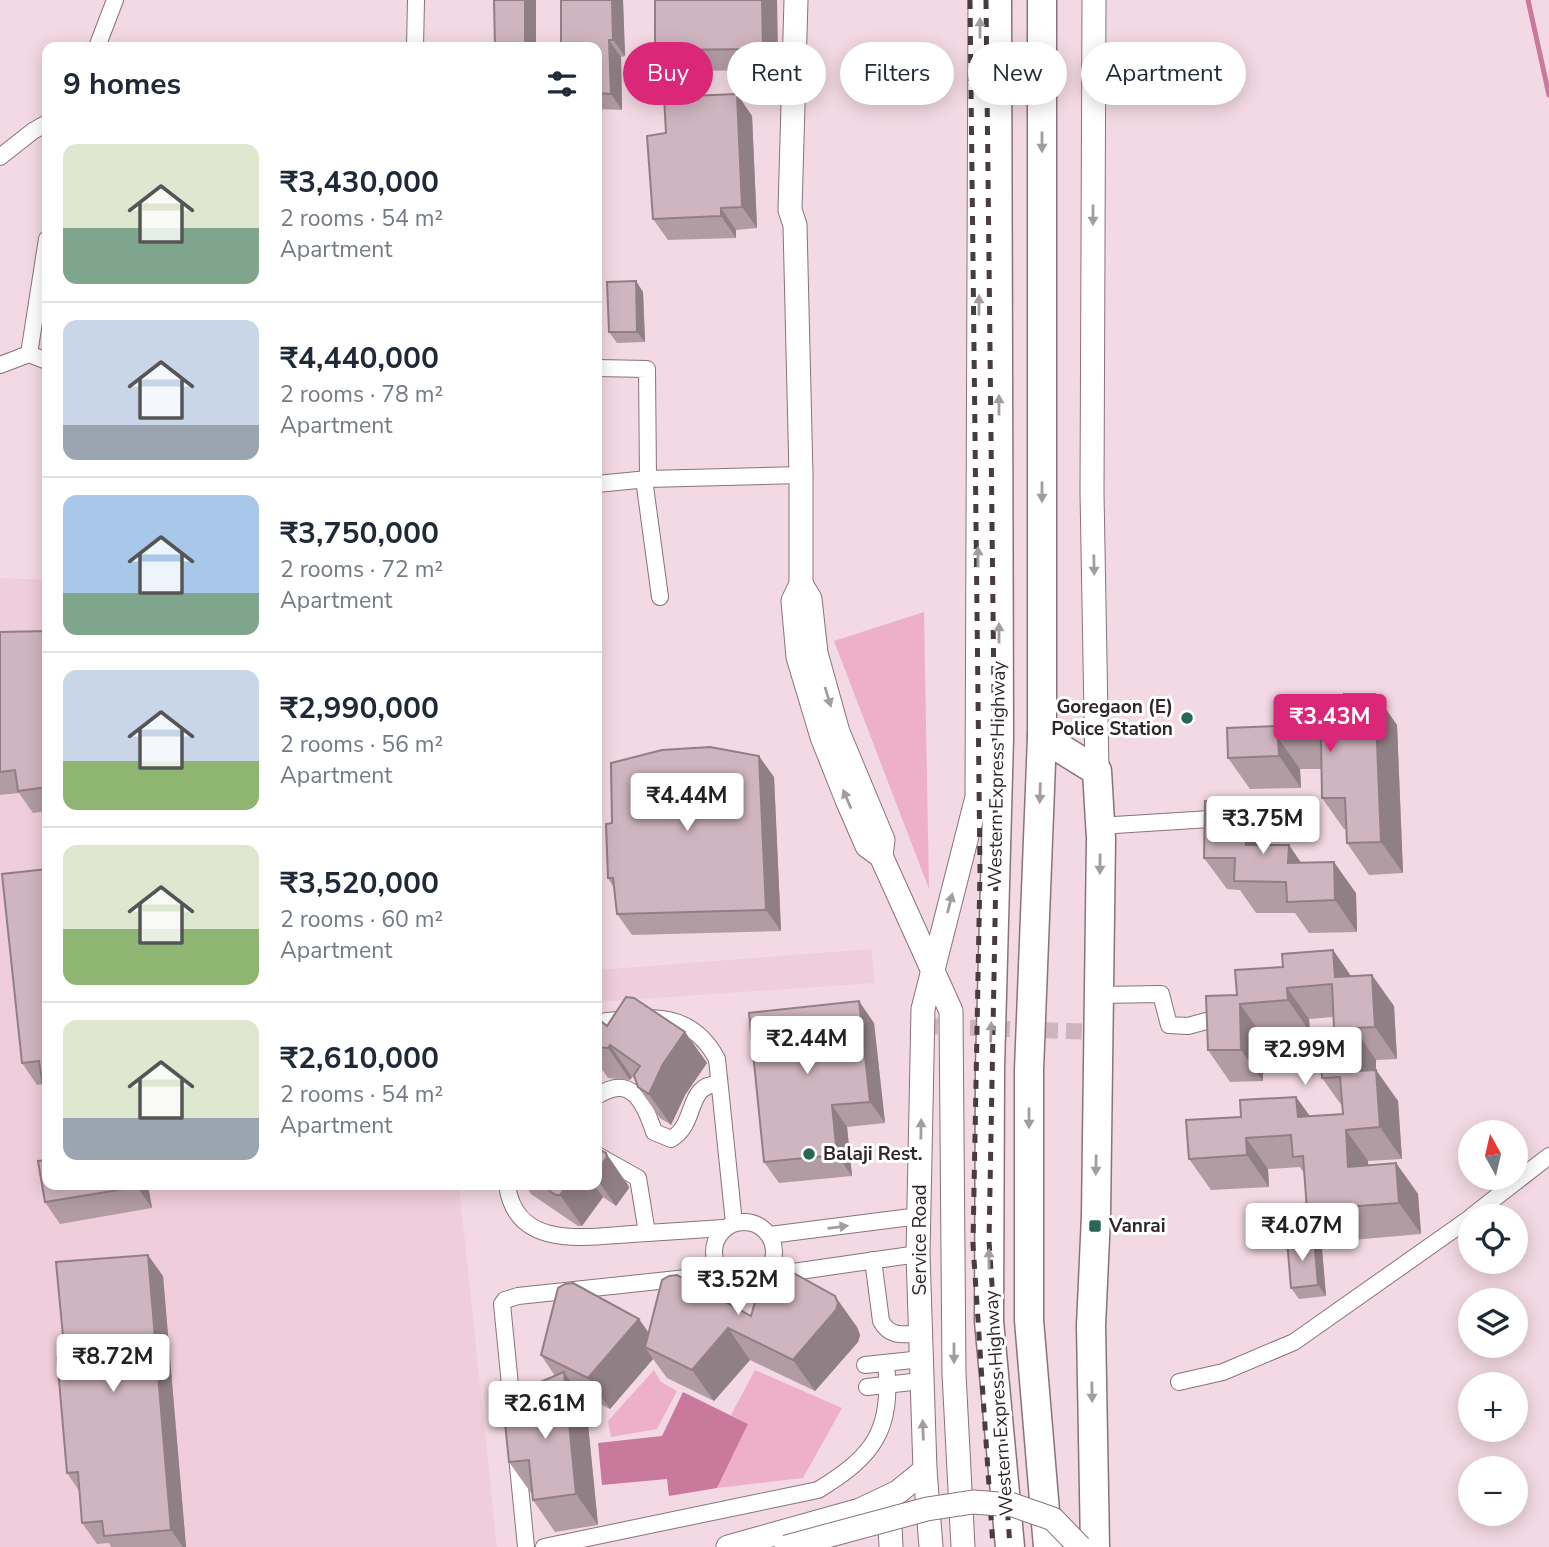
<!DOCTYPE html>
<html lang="en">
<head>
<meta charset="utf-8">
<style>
	body { margin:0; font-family:"Nunito Sans",sans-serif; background:#f6f6f7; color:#1f2937; height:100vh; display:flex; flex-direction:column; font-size:26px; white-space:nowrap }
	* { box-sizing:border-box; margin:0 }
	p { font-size:23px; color:#747a83 }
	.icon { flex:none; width:38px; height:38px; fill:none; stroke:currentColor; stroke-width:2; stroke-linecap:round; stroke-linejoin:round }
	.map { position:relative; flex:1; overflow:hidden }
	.panel { position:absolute; left:42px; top:42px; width:560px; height:1148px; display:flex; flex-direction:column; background:#fff; border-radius:14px; box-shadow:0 4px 18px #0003 }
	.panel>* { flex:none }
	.hud { position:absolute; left:623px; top:42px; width:665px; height:63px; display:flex; gap:14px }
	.needle { width:46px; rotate:352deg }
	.controls { position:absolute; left:1458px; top:1120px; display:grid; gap:14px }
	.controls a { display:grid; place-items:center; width:70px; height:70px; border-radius:50%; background:#fff; box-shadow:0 4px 18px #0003; font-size:35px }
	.price { position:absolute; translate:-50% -60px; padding:0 16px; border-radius:7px; background:#fff; color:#222; font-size:23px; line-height:46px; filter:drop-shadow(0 2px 4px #0008) }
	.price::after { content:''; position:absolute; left:50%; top:42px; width:21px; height:16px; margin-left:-10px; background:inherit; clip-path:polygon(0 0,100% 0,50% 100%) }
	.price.selected { background:#db2777; color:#fff }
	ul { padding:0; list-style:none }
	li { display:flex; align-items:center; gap:21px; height:175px; padding:0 21px }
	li+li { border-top:2px solid #e0e1e3 }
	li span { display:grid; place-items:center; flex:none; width:196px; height:140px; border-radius:14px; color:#555 }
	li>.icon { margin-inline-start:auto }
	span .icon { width:84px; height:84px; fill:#fffc; stroke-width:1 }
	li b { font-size:30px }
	h2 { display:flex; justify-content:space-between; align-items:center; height:84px; padding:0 21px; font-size:30px }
	.tag { padding:0 24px; border-radius:32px; background:#fff; box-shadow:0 4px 18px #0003; font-size:24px; line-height:63px }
	.tag.selected { background:#db2777; color:#fff }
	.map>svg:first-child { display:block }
</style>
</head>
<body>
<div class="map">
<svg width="1549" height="1547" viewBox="0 0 1549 1547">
	<rect width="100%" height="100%" fill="#f3d9e3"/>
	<g fill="#f0cddb">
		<polygon points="0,578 47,580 47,1185 459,1185 497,1547 0,1547"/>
		<polygon points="871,949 875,983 597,1002 597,970"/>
	</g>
	<g fill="#eeb0c9">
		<polygon points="924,612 929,889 834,641"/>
		<polygon points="654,1370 661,1382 677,1391 657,1429 611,1437 608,1421"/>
		<polygon points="755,1370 842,1408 803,1478 717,1488 748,1424 731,1415"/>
	</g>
	<polygon fill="#c9799b" points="683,1392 748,1424 717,1488 669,1496 667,1479 602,1485 598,1443 662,1436"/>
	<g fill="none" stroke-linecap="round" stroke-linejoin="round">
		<polyline stroke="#c9799b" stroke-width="5" points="1528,0 1549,95"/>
		<polyline stroke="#ccb5be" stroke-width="16" stroke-dasharray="16 8" stroke-linecap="butt" points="922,1026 1098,1032"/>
		<defs>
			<g id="street">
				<polyline points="97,47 115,0"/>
				<polyline points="415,47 416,0"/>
				<polyline points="0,157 33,131 47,123"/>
				<polyline points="29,354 47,239"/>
				<polyline points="0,365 29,354 47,361"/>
				<polyline points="597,368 647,369 648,479"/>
				<polyline points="644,479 660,597"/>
				<polyline points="597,484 648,479 801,475"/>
				<polyline points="1099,826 1226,818"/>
				<polyline points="1099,995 1161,994 1169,1025 1188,1026 1228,1015"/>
				<path d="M597,1022C646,1017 690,1008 717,1059L734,1223"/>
				<path d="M597,1096C632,1073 645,1104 654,1132L671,1139C698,1124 685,1084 719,1084"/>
				<polyline points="597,1155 638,1178 647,1233"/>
				<path d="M507,1185C516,1250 585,1237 632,1234C663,1232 694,1230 724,1228"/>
				<polyline points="1472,1216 1549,1156"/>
				<circle cx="744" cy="1252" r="30"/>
				<polyline points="770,1235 919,1216"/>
				<path d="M873,1260L881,1321C890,1338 904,1334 921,1334"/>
				<polyline points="772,1275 918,1254"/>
				<polyline points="865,1365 922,1359"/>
				<polyline points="1179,1382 1223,1372 1294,1342 1470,1218"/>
				<polyline points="867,1387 921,1381"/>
				<polyline points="526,1547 502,1304 505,1300 518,1296 724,1274"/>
				<path d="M544,1547L818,1490C874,1456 893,1430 886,1363"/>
			</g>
			<g id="secondary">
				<polyline points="796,0 790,210 795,225 801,475 801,584 793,601 798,657 822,737 847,800 867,846 881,856"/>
				<polyline points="1094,0 1092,492 1097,771"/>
				<polyline points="801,584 810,599 816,653 838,732 883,840 881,856 951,1011 954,1374 963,1547"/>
				<polyline points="870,1512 881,1516 890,1526 891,1547"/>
				<polyline points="728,1547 860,1510 898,1492 925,1470"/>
				<polyline points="931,1547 925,1470 918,1254 923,1009 977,797 980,0"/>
			</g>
			<g id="highway">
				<polyline points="997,0 999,738 990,1068 989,1321 1010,1547"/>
				<polyline points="1042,0 1042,737 1029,1070 1029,1320 1048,1547"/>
				<polyline points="1042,737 1097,771 1101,839 1096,1216 1091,1326 1095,1547"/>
			</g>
		</defs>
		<use href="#street" stroke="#8a727b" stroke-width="18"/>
		<use href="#secondary" stroke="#8a727b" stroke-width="25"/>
		<use href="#highway" stroke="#8a727b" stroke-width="31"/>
		<use href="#street" stroke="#fff" stroke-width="16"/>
		<use href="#secondary" stroke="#fff" stroke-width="23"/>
		<use href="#highway" stroke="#fff" stroke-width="28"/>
		<g stroke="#483c41" stroke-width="5" stroke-dasharray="9 9" stroke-linecap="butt">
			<polyline points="970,0 980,871 973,1244 993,1547"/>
			<polyline points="986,0 996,870 989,1241 1010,1547"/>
		</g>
		<defs>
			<polyline id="secondary-bridge" points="786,1547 927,1509 973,1502 1013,1505 1053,1519 1080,1547"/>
		</defs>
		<use href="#secondary-bridge" stroke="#8a727b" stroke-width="25" stroke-linecap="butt"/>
		<use href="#secondary-bridge" stroke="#fff" stroke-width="23"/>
	</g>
	<g fill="#b29ca4">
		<polygon points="494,0 536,0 536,44 561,43 561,0 623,0 625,56 621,57 622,110 597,109 597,47 495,47"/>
		<polygon points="777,0 778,70 670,71 655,50"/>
		<polygon points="737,94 752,116 757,228 736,230 736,238 668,240 653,219 666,133"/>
		<polygon points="636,281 643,292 645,342 617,343 609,332"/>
		<polygon points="47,631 47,811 33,813 19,793 0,795 0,632"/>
		<polygon points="1375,694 1397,725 1403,873 1369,875 1347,843 1346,829 1344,829 1322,798 1321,769 1300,769 1301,788 1250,789 1228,758 1277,726"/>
		<polygon points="774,777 781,931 632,935 617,914 614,888 608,878 612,823"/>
		<polygon points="1246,801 1268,833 1268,845 1356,893 1357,932 1309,933 1295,913 1256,913 1240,890 1227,889 1204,858"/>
		<polygon points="47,869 43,1084 37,1085 22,1063"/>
		<polygon points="1333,950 1351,976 1394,1006 1397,1059 1376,1060 1376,1070 1398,1101 1402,1159 1368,1161 1368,1165 1396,1163 1418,1194 1421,1234 1329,1242 1307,1210 1304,1173 1300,1167 1268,1169 1269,1187 1211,1190 1189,1159 1241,1117 1296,1097 1310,1116 1343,1114 1342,1106 1322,1078 1334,1028 1333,1017 1309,1019 1310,1032 1262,1035 1263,1081 1230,1082 1208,1050 1237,995 1283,967"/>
		<polygon points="874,1023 885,1123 847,1127 852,1176 779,1183 764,1162"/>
		<polygon points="607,1026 685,1032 707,1063 685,1095 671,1125 660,1118 638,1087 635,1079 632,1077 630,1080 608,1078 597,1062 597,1030"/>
		<polygon points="597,1148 628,1185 629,1188 616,1206 603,1197 582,1226 578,1226 531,1194 525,1185 597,1185"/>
		<polygon points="47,1185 148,1185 152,1208 60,1224 45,1202"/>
		<polygon points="1322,1249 1326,1296 1299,1299 1291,1288"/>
		<polygon points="163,1276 186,1547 111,1547 109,1543 97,1544 82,1523 80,1492 67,1473 65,1357"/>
		<polygon points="751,1316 857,1327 860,1335 858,1342 815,1391 750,1360 714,1401 667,1378 653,1359 610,1409 579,1394 586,1404 598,1525 555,1532 533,1500 532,1493 531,1493 509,1462 555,1376 541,1355 648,1333"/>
	</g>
	<g fill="#917f86">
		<polygon points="525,0 536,0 536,47 525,44"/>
		<polygon points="612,0 623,0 625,56 613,40"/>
		<polygon points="762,0 777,0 778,70 763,49"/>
		<polygon points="609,40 621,57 622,110 611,94"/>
		<polygon points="737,94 752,116 757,228 742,207"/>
		<polygon points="721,208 736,230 736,238 721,216"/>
		<polygon points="636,281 643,292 645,342 637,332"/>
		<polygon points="1375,694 1397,725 1403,873 1381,842"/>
		<polygon points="1278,738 1300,769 1301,788 1279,756"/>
		<polygon points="759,756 774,777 781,931 766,910"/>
		<polygon points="1246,801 1268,833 1268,876 1246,845"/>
		<polygon points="1289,845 1311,877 1288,863"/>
		<polygon points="1334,862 1356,893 1357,932 1335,900"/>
		<polygon points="1333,950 1355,982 1335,977"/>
		<polygon points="1372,975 1394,1006 1397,1059 1375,1027"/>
		<polygon points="1287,988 1309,1019 1310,1032 1288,1000"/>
		<polygon points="859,1001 874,1023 885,1123 870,1102"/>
		<polygon points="1240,1004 1262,1035 1263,1081 1241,1050"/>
		<polygon points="1354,1028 1376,1060 1376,1070 1398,1101 1402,1159 1380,1127 1357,1071"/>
		<polygon points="685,1032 707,1063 685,1095 671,1125 649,1094 663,1064"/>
		<polygon points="610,1045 632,1077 630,1080 608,1048"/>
		<polygon points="597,1066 601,1073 597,1079"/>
		<polygon points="1296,1097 1318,1128 1298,1117"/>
		<polygon points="832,1105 847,1127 852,1176 837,1155"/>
		<polygon points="1346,1130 1368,1161 1370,1198 1348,1167"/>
		<polygon points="1246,1138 1268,1169 1269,1187 1247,1155"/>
		<polygon points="606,1153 628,1185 629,1188 616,1206 597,1179 597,1171"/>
		<polygon points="1396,1163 1418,1194 1421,1234 1399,1203"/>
		<polygon points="137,1185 148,1185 152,1208 137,1187"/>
		<polygon points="567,1185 594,1185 603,1197 582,1226 560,1195"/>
		<polygon points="1314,1238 1322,1249 1326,1296 1318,1285"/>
		<polygon points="148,1255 163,1276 186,1547 183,1547 171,1530"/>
		<polygon points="835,1296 857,1327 860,1335 858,1342 815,1391 793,1360"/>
		<polygon points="639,1319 661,1350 645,1347 653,1359 610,1409 588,1378"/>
		<polygon points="728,1328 750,1360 714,1401 692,1370"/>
		<polygon points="564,1372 586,1404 598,1525 576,1494"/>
	</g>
	<g fill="#cfb5bf" stroke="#917f86" stroke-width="2">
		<polygon points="494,0 525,0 525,44 561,43 561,0 612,0 613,40 609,40 611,94 597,93 597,47 495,47"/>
		<polygon points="655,0 762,0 763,49 655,50"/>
		<polygon points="737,94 742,207 721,208 721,216 653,219 647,136 666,133 664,97"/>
		<polygon points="636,281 637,332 609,332 607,282"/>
		<polygon points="47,631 47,787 18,791 15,770 0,772 0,632"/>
		<polygon points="1344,694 1375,694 1381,842 1347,843 1345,798 1322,798 1321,737 1278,738 1279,756 1228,758 1227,728 1277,726 1276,705 1344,704"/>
		<polygon points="710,747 759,756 766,910 617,914 613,878 608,878 606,824 612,823 611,763 662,750"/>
		<polygon points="1205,801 1246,801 1246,845 1289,845 1288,863 1334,862 1335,900 1287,902 1286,882 1234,881 1235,858 1204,858"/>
		<polygon points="47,869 47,1111 39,1061 22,1063 2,874"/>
		<polygon points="1333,950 1335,977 1372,975 1375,1027 1354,1028 1357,1071 1376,1070 1380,1127 1346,1130 1348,1167 1396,1163 1399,1203 1307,1210 1303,1156 1293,1157 1291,1135 1246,1138 1247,1155 1189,1159 1186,1120 1241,1117 1240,1100 1296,1097 1298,1117 1343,1114 1340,1077 1322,1078 1319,1029 1334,1028 1332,984 1287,988 1288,1000 1240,1004 1241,1050 1208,1050 1206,996 1237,995 1235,970 1283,967 1282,954"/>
		<polygon points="626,997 634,998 685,1032 663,1064 649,1094 638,1087 634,1075 640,1066 610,1045 608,1048 597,1047 597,1030 602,1022 607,1026"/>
		<polygon points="859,1001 870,1102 832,1105 837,1155 764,1162 749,1013"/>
		<polygon points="597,1148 606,1153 607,1157 597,1171"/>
		<polygon points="47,1160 47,1185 137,1185 137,1187 45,1202 38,1161"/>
		<polygon points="541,1185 567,1185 560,1195 556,1195"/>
		<polygon points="1314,1238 1318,1285 1291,1288 1287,1240"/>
		<polygon points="148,1255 171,1530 104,1536 102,1521 82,1523 78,1472 67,1473 57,1357 65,1357 56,1262"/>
		<polygon points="779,1265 835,1296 838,1303 836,1310 793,1360 728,1328 692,1370 645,1347 662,1280 669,1276 677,1275 751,1316 764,1270"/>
		<polygon points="573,1283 639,1319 588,1378 541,1355 558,1288 565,1284"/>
		<polygon points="564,1372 576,1494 533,1500 529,1460 509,1462 505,1423 531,1420 529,1395 533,1388 540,1382"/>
	</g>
	<defs><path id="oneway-solid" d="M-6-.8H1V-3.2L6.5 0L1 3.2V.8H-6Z" transform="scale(1.75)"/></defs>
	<g fill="#a29ea0">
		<use href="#oneway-solid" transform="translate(980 28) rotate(-90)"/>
		<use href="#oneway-solid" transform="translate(1042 142) rotate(90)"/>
		<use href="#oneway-solid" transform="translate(1093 215) rotate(90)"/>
		<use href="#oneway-solid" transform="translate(979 305) rotate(-90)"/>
		<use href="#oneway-solid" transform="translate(999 405) rotate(-90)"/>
		<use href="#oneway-solid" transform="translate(1042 492) rotate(90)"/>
		<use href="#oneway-solid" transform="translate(978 557) rotate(-90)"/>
		<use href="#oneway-solid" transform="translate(1094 565) rotate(89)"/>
		<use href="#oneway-solid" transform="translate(999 633) rotate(-90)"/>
		<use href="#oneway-solid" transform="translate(828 697) rotate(73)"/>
		<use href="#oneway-solid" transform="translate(1040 793) rotate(92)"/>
		<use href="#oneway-solid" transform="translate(847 799) rotate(-113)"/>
		<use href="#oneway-solid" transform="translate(1100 864) rotate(91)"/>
		<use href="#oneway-solid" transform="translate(950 903) rotate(-76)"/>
		<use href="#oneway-solid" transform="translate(991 1032) rotate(-88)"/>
		<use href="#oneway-solid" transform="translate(1029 1118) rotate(90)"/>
		<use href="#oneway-solid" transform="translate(921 1129) rotate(-89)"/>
		<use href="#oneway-solid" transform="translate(1096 1165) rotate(91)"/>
		<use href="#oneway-solid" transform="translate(838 1227) rotate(-7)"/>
		<use href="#oneway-solid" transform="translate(989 1259) rotate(-90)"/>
		<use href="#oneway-solid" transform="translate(954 1353) rotate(90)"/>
		<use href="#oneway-solid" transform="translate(1092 1392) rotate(89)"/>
		<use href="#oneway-solid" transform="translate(923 1430) rotate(-92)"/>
	</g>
	<g fill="#266756" stroke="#fff" stroke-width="2.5">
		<circle cx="1187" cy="718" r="7"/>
		<circle cx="809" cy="1154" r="7"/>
		<rect x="1088" y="1219" width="14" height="14" rx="3.5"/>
	</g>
	<g text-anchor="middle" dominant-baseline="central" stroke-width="6" stroke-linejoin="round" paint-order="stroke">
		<g font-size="19" font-weight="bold" fill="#31272b" stroke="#fff" text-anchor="start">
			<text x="1173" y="707" text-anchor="end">Goregaon (E)<tspan x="1173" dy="22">Police Station</tspan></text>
			<text x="823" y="1154">Balaji Rest.</text>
			<text x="1109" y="1226">Vanrai</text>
		</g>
		<g font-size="19" fill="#31272b" stroke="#fff">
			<text transform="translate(997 774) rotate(-89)">Western Express Highway</text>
			<text transform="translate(920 1240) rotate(-90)">Service Road</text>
			<text transform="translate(999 1403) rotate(-94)">Western Express Highway</text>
		</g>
	</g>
</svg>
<div class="controls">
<a><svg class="needle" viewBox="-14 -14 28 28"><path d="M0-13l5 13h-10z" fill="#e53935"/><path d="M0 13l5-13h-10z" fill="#747a83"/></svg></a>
<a><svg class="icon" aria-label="locate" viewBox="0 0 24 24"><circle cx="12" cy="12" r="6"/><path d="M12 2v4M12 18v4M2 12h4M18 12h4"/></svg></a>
<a><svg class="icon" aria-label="layers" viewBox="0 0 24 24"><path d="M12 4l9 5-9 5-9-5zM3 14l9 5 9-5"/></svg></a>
<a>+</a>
<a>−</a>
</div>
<b class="price selected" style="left:1330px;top:754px">₹3.43M</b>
<b class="price" style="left:687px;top:833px">₹4.44M</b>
<b class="price" style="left:1263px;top:856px">₹3.75M</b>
<b class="price" style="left:807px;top:1076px">₹2.44M</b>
<b class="price" style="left:1305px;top:1087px">₹2.99M</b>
<b class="price" style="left:1302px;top:1263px">₹4.07M</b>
<b class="price" style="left:738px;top:1317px">₹3.52M</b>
<b class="price" style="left:113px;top:1394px">₹8.72M</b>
<b class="price" style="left:545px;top:1441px">₹2.61M</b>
<div class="hud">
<a class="tag selected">Buy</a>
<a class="tag">Rent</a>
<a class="tag">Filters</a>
<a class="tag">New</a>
<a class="tag">Apartment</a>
</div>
<section class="panel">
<h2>9 homes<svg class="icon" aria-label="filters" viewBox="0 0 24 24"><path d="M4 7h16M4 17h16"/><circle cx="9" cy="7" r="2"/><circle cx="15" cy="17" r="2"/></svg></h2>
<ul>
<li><span style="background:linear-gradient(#dfe7d0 60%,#7fa58c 0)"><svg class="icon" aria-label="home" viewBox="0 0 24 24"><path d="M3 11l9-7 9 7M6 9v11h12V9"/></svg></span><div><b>₹3,430,000</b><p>2 rooms · 54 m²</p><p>Apartment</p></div></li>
<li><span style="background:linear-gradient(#c9d6e8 75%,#9aa5b1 0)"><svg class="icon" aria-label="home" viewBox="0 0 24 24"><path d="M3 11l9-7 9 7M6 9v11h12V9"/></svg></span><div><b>₹4,440,000</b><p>2 rooms · 78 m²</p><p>Apartment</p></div></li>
<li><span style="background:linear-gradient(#a9c7e8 70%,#7fa58c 0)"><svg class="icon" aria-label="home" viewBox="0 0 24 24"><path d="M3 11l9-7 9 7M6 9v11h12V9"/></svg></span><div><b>₹3,750,000</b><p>2 rooms · 72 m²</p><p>Apartment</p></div></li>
<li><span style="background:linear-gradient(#c9d6e8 65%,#8fb573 0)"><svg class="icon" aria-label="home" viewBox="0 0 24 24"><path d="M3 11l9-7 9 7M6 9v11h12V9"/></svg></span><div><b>₹2,990,000</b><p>2 rooms · 56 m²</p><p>Apartment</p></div></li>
<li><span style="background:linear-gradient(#dfe7d0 60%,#8fb573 0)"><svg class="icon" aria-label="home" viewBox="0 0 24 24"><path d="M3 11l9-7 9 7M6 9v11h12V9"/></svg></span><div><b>₹3,520,000</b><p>2 rooms · 60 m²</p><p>Apartment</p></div></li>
<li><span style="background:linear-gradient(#dfe7d0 70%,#9aa5b1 0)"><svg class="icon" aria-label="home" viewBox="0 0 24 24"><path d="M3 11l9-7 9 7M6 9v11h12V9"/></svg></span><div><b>₹2,610,000</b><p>2 rooms · 54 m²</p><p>Apartment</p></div></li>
</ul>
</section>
</div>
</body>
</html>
